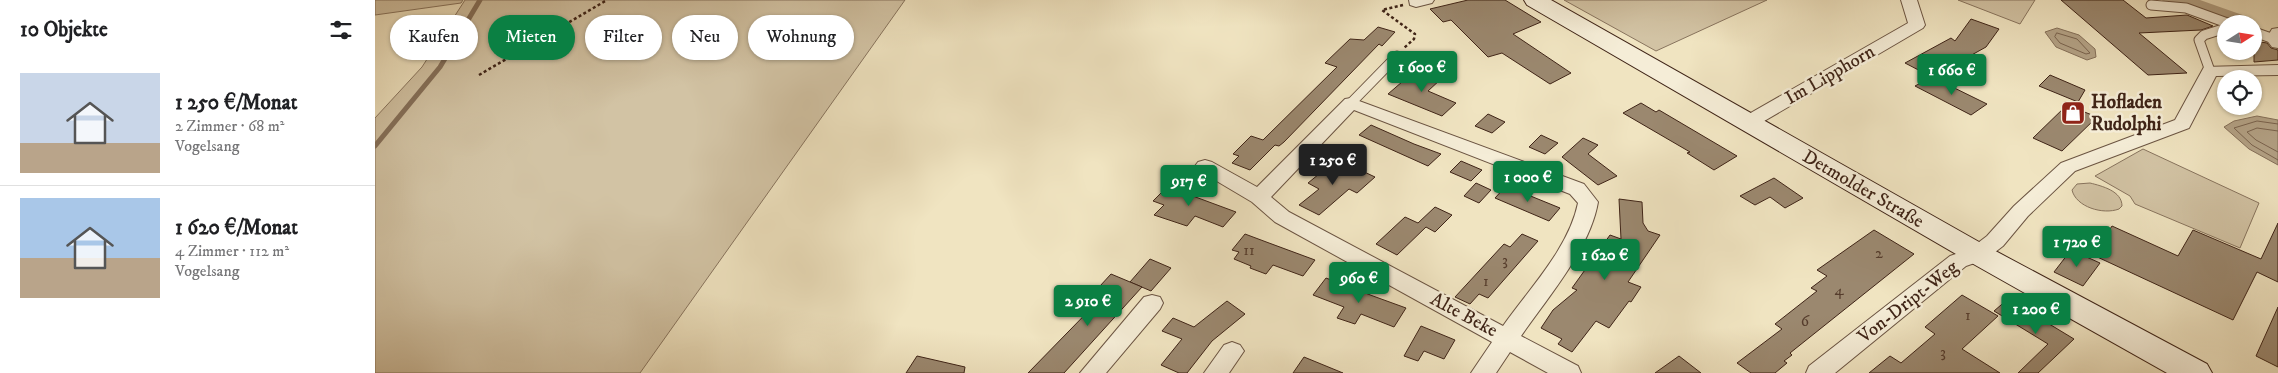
<!DOCTYPE html>
<html lang="de">
<head>
<meta charset="utf-8">
<style>
	body { margin:0; font-family:"IM FELL DW Pica",serif; background:#f6f6f6; color:#202124; height:100vh; display:flex; flex-direction:column; font-size:19px; white-space:nowrap }
	* { box-sizing:border-box; margin:0 }
	p { font-size:16px; color:#757577 }
	.icon { flex:none; width:28px; height:28px; fill:none; stroke:currentColor; stroke-width:2; stroke-linecap:round; stroke-linejoin:round }
	.map { position:relative; flex:1; overflow:hidden }
	.panel { display:flex; flex-direction:column; background:#fff; width:375px }
	.panel>* { flex:none }
	.top-card { position:absolute; left:15px; top:15px; width:475px; height:45px; display:flex; gap:10px }
	.needle { width:32px; rotate:78deg }
	.buttons { position:absolute; left:1842px; top:15px; display:grid; gap:10px }
	.buttons a { display:grid; place-items:center; width:45px; height:45px; border-radius:50%; background:#fff; box-shadow:0 1px 4px #0004; font-size:25px }
	.price { position:absolute; translate:-50% -42px; padding:0 11px; border-radius:5px; background:#0b8043; color:#fff; font-size:16px; line-height:32px; filter:drop-shadow(0 1px 2px #0008) }
	.price::after { content:''; position:absolute; left:50%; top:30px; width:15px; height:11px; margin-left:-8px; background:inherit; clip-path:polygon(0 0,100% 0,50% 100%) }
	.price.active { background:#222; color:#fff }
	ul { padding:0; list-style:none }
	li { display:flex; align-items:center; gap:15px; height:125px; padding:0 20px }
	li+li { border-top:1px solid #e0e0e0 }
	li span { display:grid; place-items:center; flex:none; width:140px; height:100px; border-radius:0px; color:#555 }
	li>.icon { margin-inline-start:auto }
	span .icon { width:60px; height:60px; fill:#fffc; stroke-width:1 }
	li b { font-size:21px }
	h2 { display:flex; justify-content:space-between; align-items:center; height:60px; padding:0 20px; font-size:21px }
	.tag { padding:0 18px; border-radius:22px; background:#fff; box-shadow:0 1px 4px #0004; font-size:18px; line-height:45px }
	.tag.active { background:#0b8043; color:#fff }
	main { display:flex; flex:1; min-height:0 }
	.map>svg:first-child { display:block }
</style>
</head>
<body>
<main>
<section class="panel">
<h2>10 Objekte<svg class="icon" aria-label="filters" viewBox="0 0 24 24"><path d="M4 7h16M4 17h16"/><circle cx="9" cy="7" r="2"/><circle cx="15" cy="17" r="2"/></svg></h2>
<ul>
<li><span style="background:linear-gradient(#c9d6e8 70%,#b9a48a 0)"><svg class="icon" aria-label="home" viewBox="0 0 24 24"><path d="M3 11l9-7 9 7M6 9v11h12V9"/></svg></span><div><b>1 250 €/Monat</b><p>2 Zimmer · 68 m²</p><p>Vogelsang</p></div></li>
<li><span style="background:linear-gradient(#a9c7e8 60%,#b9a48a 0)"><svg class="icon" aria-label="home" viewBox="0 0 24 24"><path d="M3 11l9-7 9 7M6 9v11h12V9"/></svg></span><div><b>1 620 €/Monat</b><p>4 Zimmer · 112 m²</p><p>Vogelsang</p></div></li>
</ul>
</section>
<div class="map">
<svg width="1903" height="373" viewBox="0 0 1903 373">
	<rect width="100%" height="100%" fill="#f0e4c1"/>
	<filter id="stains"><feTurbulence type="fractalNoise" baseFrequency=".004" numOctaves="4"/><feColorMatrix values="0 0 0 0 .2 0 0 0 0 .09 0 0 0 0 .02 0 0 0 .5 -.17"/></filter>
	<radialGradient id="worn" r=".72"><stop offset=".6" stop-color="#630" stop-opacity="0"/><stop offset="1" stop-color="#630" stop-opacity=".3"/></radialGradient>
	<g fill="#d2c3a4" stroke="#88745e">
		<polygon points="0,0 88,0 86,3 0,15"/>
		<polygon points="90,0 530,0 265,373 0,373 0,118 47,67"/>
		<polygon points="1189,0 1392,0 1281,51"/>
		<polygon points="1583,0 1660,0 1645,24"/>
		<polygon points="1768,149 1884,203 1865,248 1760,204 1755,196 1720,176"/>
		<path d="M1715,183C1727,186 1747,191 1747,206L1744,209C1728,215 1701,207 1697,190L1702,184Z"/>
	</g>
	<g fill="#b4a387" stroke="#85705a">
		<polygon points="1682,28 1704,35 1720,49 1721,57 1712,60 1681,47 1670,32"/>
		<polygon points="1882,116 1903,120 1903,165 1874,149 1849,127 1859,121"/>
	</g>
	<g fill="none" stroke-linecap="round" stroke-linejoin="round">
		<g stroke="#7a644f" stroke-width="1">
			<polygon points="1682,33 1702,39 1715,53 1711,54 1685,43 1680,37"/>
			<polyline points="1903,124 1882,121 1859,128 1877,145 1903,160"/>
			<polyline points="1903,131 1882,128 1872,132 1881,140 1903,152"/>
		</g>
		<polyline stroke="#85705a" stroke-width="5" points="0,146 65,67 105,0"/>
		<polygon fill="#b4a387" fill-rule="evenodd" points="1787,0 1825,0 1876,18 1880,24 1879,26 1879,24 1851,24 1851,27 1791,5"/>
	</g>
	<g fill="#9b886f" stroke="#3f2417">
		<polygon points="1093,0 1130,0 1166,22 1138,34 1196,73 1175,84 1127,53 1113,57 1076,20 1068,22 1055,9"/>
		<polygon points="1686,0 1748,0 1771,18 1812,15 1838,26 1826,30 1764,33 1812,73 1773,75"/>
		<polygon points="1596,19 1624,29 1611,47 1557,77 1530,63 1576,38 1580,41"/>
		<polygon points="1003,27 1020,32 1007,46 1004,44 909,142 904,146 900,145 875,170 857,163 864,156 858,154 876,136 888,140 962,67 950,63 975,39 989,40"/>
		<polygon points="1879,41 1892,43 1896,48 1903,50 1903,60 1879,62"/>
		<polygon points="1042,69 1066,79 1053,91 1081,103 1067,116 1013,94"/>
		<polygon points="1675,75 1710,90 1703,102 1664,86"/>
		<polygon points="1557,77 1612,104 1596,115 1540,86"/>
		<polygon points="1266,103 1281,112 1284,110 1362,156 1339,170 1312,153 1315,152 1248,113"/>
		<polygon points="1692,105 1722,117 1687,151 1658,138"/>
		<polygon points="1113,114 1130,122 1117,133 1100,126"/>
		<polygon points="996,125 1039,144 1066,154 1053,166 984,135"/>
		<polygon points="1166,135 1183,143 1170,154 1154,147"/>
		<polygon points="1208,138 1223,145 1213,154 1242,176 1223,185 1187,157"/>
		<polygon points="949,160 978,173 983,169 1000,177 982,193 974,189 944,215 924,205 944,189 933,183 944,174 937,170"/>
		<polygon points="1086,161 1107,170 1096,181 1075,172"/>
		<polygon points="1399,178 1428,198 1410,208 1395,197 1380,205 1365,196"/>
		<polygon points="799,180 813,185 807,192 861,212 848,227 820,216 812,226 779,215 789,205 778,201"/>
		<polygon points="1101,183 1116,190 1104,203 1089,196"/>
		<polygon points="1132,185 1158,197 1185,208 1174,221 1120,198"/>
		<polygon points="1244,199 1267,202 1268,223 1273,231 1285,235 1253,282 1266,287 1256,302 1254,301 1234,328 1221,321 1197,352 1183,344 1187,339 1166,328 1178,310 1202,290 1197,288 1235,235 1246,239"/>
		<polygon points="1060,207 1077,215 1060,232 1051,227 1022,255 1001,244 1030,217 1043,223"/>
		<polygon points="1903,223 1903,282 1882,272 1858,320 1718,255 1737,226 1803,256 1818,230 1886,259"/>
		<polygon points="1499,230 1539,254 1415,353 1417,355 1409,361 1412,363 1400,373 1376,373 1362,363 1407,329 1400,324 1442,291 1436,288 1452,276 1442,270"/>
		<polygon points="870,234 894,243 940,260 928,276 898,265 891,274 875,268 876,266 859,259 864,252 857,250"/>
		<polygon points="1147,234 1163,241 1113,298 1104,294 1095,304 1080,297 1129,244 1135,247"/>
		<polygon points="1696,250 1725,263 1708,286 1679,272"/>
		<polygon points="775,259 796,268 776,291 755,282"/>
		<polygon points="736,274 767,287 689,373 653,373 734,290 725,286"/>
		<polygon points="951,278 998,296 1031,308 1019,327 986,314 980,324 962,318 969,307 938,295"/>
		<polygon points="1587,295 1623,316 1587,349 1625,373 1494,373 1515,356 1526,363 1560,334 1550,327"/>
		<polygon points="1633,299 1699,339 1663,373 1643,373 1673,344 1619,311"/>
		<polygon points="852,301 870,314 837,341 812,373 804,373 786,365 807,339 787,331 798,318 819,327"/>
		<polygon points="1903,307 1903,367 1881,356"/>
		<polygon points="1046,326 1080,340 1069,359 1049,351 1043,361 1029,356"/>
		<polygon points="542,356 590,367 589,373 531,373"/>
		<polygon points="1304,356 1326,373 1280,373"/>
		<polygon points="929,357 968,373 918,373"/>
	</g>
	<g fill="none" stroke-linecap="round" stroke-linejoin="round">
		<defs>
			<g id="lane">
				<polyline points="1776,5 1811,8 1855,24"/>
				<polyline points="1879,32 1899,39"/>
				<polyline points="1835,71 1824,40 1829,35 1851,28"/>
				<polyline points="976,103 1022,56"/>
			</g>
			<g id="street">
				<polygon points="1034,0 1059,0 1057,3 1041,7 1035,5"/>
				<polygon points="1526,0 1542,0 1550,25 1548,28 1379,127 1365,127 1363,123 1365,119 1533,23"/>
				<polygon points="1903,28 1903,48 1897,47 1891,39 1897,29"/>
				<polygon points="1903,65 1903,75 1841,76 1814,128 1700,171 1653,216 1628,246 1611,259 1591,266 1460,373 1431,373 1434,366 1575,256 1595,249 1612,236 1639,206 1686,163 1800,120 1829,67"/>
				<path d="M976,98L1209,184L1223,202C1215,249 1173,297 1146,336L1203,366L1206,373H1173L1135,352L1121,373H1096L1117,342L900,222L877,202L823,170L820,166L823,162L830,160L837,162L882,187L970,99ZM979,110L1195,194L1203,203C1194,248 1154,289 1128,326L914,212L896,197Z"/>
				<polygon points="777,295 785,297 788,303 785,309 731,373 705,373 769,297"/>
				<polygon points="857,342 865,345 869,351 854,373 829,373 849,345"/>
			</g>
			<polygon id="secondary" points="1149,0 1176,0 1613,247 1832,364 1837,373 1792,373 1593,261 1152,5"/>
		</defs>
		<use href="#lane" stroke="#6b5442" stroke-width="11"/>
		<use href="#street" stroke="#6b5442" stroke-width="2"/>
		<use href="#secondary" stroke="#3f2417" stroke-width="2"/>
		<g stroke="#3f2417" stroke-width="2.5" stroke-dasharray="3 2.5" stroke-linecap="butt">
			<polyline points="1028,5 1007,10 1040,34 1039,39 1029,48"/>
			<polyline points="58,54 86,51"/>
			<polyline points="104,75 232,0"/>
		</g>
		<use href="#lane" stroke="#f5edd7" stroke-width="9"/>
		<use href="#street" fill="#f5edd7" fill-rule="evenodd"/>
		<use href="#secondary" fill="#f5edd7" fill-rule="evenodd"/>
	</g>
	<defs>
		<symbol id="shop-square" viewBox="-11 -11 22 22"><rect x="-9" y="-9" width="18" height="18" rx="4" fill="#8f2418" stroke="#f5edd7"/><path d="M-5-2.5h2.3a2.7 3.5 0 0 1 5.4 0H5L5.5 6h-11ZM-1.5-2.5h3a1.5 2.3 0 0 0-3 0Z" fill="#fff"/></symbol>
	</defs>
	<g fill-rule="evenodd">
		<use href="#shop-square" x="1684" y="99" width="28" height="28"/>
	</g>
	<g text-anchor="middle" dominant-baseline="central" stroke-width="5" stroke-linejoin="round" paint-order="stroke">
		<g font-size="16" fill="#563d2d">
			<text x="874" y="250">11</text>
			<text x="1504" y="253">2</text>
			<text x="1130" y="260">3</text>
			<text x="1111" y="281">1</text>
			<text x="1464" y="290">4</text>
			<text x="1593" y="315">1</text>
			<text x="1430" y="321">6</text>
			<text x="1568" y="352">3</text>
		</g>
		<g font-size="19" fill="#3f2417" stroke="#f5edd7">
			<text transform="translate(1455 75) rotate(-30)">Im Lipphorn</text>
			<text transform="translate(1488 189) rotate(30)">Detmolder Straße</text>
			<text transform="translate(1533 302) rotate(-38)">Von-Dript-Weg</text>
			<text transform="translate(1089 315) rotate(28)">Alte Beke</text>
		</g>
		<g font-size="19" font-weight="bold" fill="#3f2417" stroke="#f5edd7" text-anchor="start">
			<text x="1716" y="102">Hofladen<tspan x="1716" dy="22">Rudolphi</tspan></text>
		</g>
	</g>
	<rect width="100%" height="100%" filter="url(#stains)"/>
	<rect width="100%" height="100%" fill="url(#worn)"/>
</svg>
<div class="buttons">
<a><svg class="needle" viewBox="-14 -14 28 28"><path d="M0-13l5 13h-10z" fill="#e53935"/><path d="M0 13l5-13h-10z" fill="#757577"/></svg></a>
<a><svg class="icon" aria-label="locate" viewBox="0 0 24 24"><circle cx="12" cy="12" r="6"/><path d="M12 2v4M12 18v4M2 12h4M18 12h4"/></svg></a>
</div>
<b class="price" style="left:1047px;top:93px">1 600 €</b>
<b class="price" style="left:1577px;top:96px">1 660 €</b>
<b class="price active" style="left:958px;top:186px">1 250 €</b>
<b class="price" style="left:1153px;top:203px">1 000 €</b>
<b class="price" style="left:814px;top:207px">917 €</b>
<b class="price" style="left:1702px;top:268px">1 720 €</b>
<b class="price" style="left:1230px;top:281px">1 620 €</b>
<b class="price" style="left:984px;top:304px">960 €</b>
<b class="price" style="left:713px;top:327px">2 910 €</b>
<b class="price" style="left:1661px;top:335px">1 200 €</b>
<div class="top-card">
<a class="tag">Kaufen</a>
<a class="tag active">Mieten</a>
<a class="tag">Filter</a>
<a class="tag">Neu</a>
<a class="tag">Wohnung</a>
</div>
</div>
</main>
</body>
</html>
